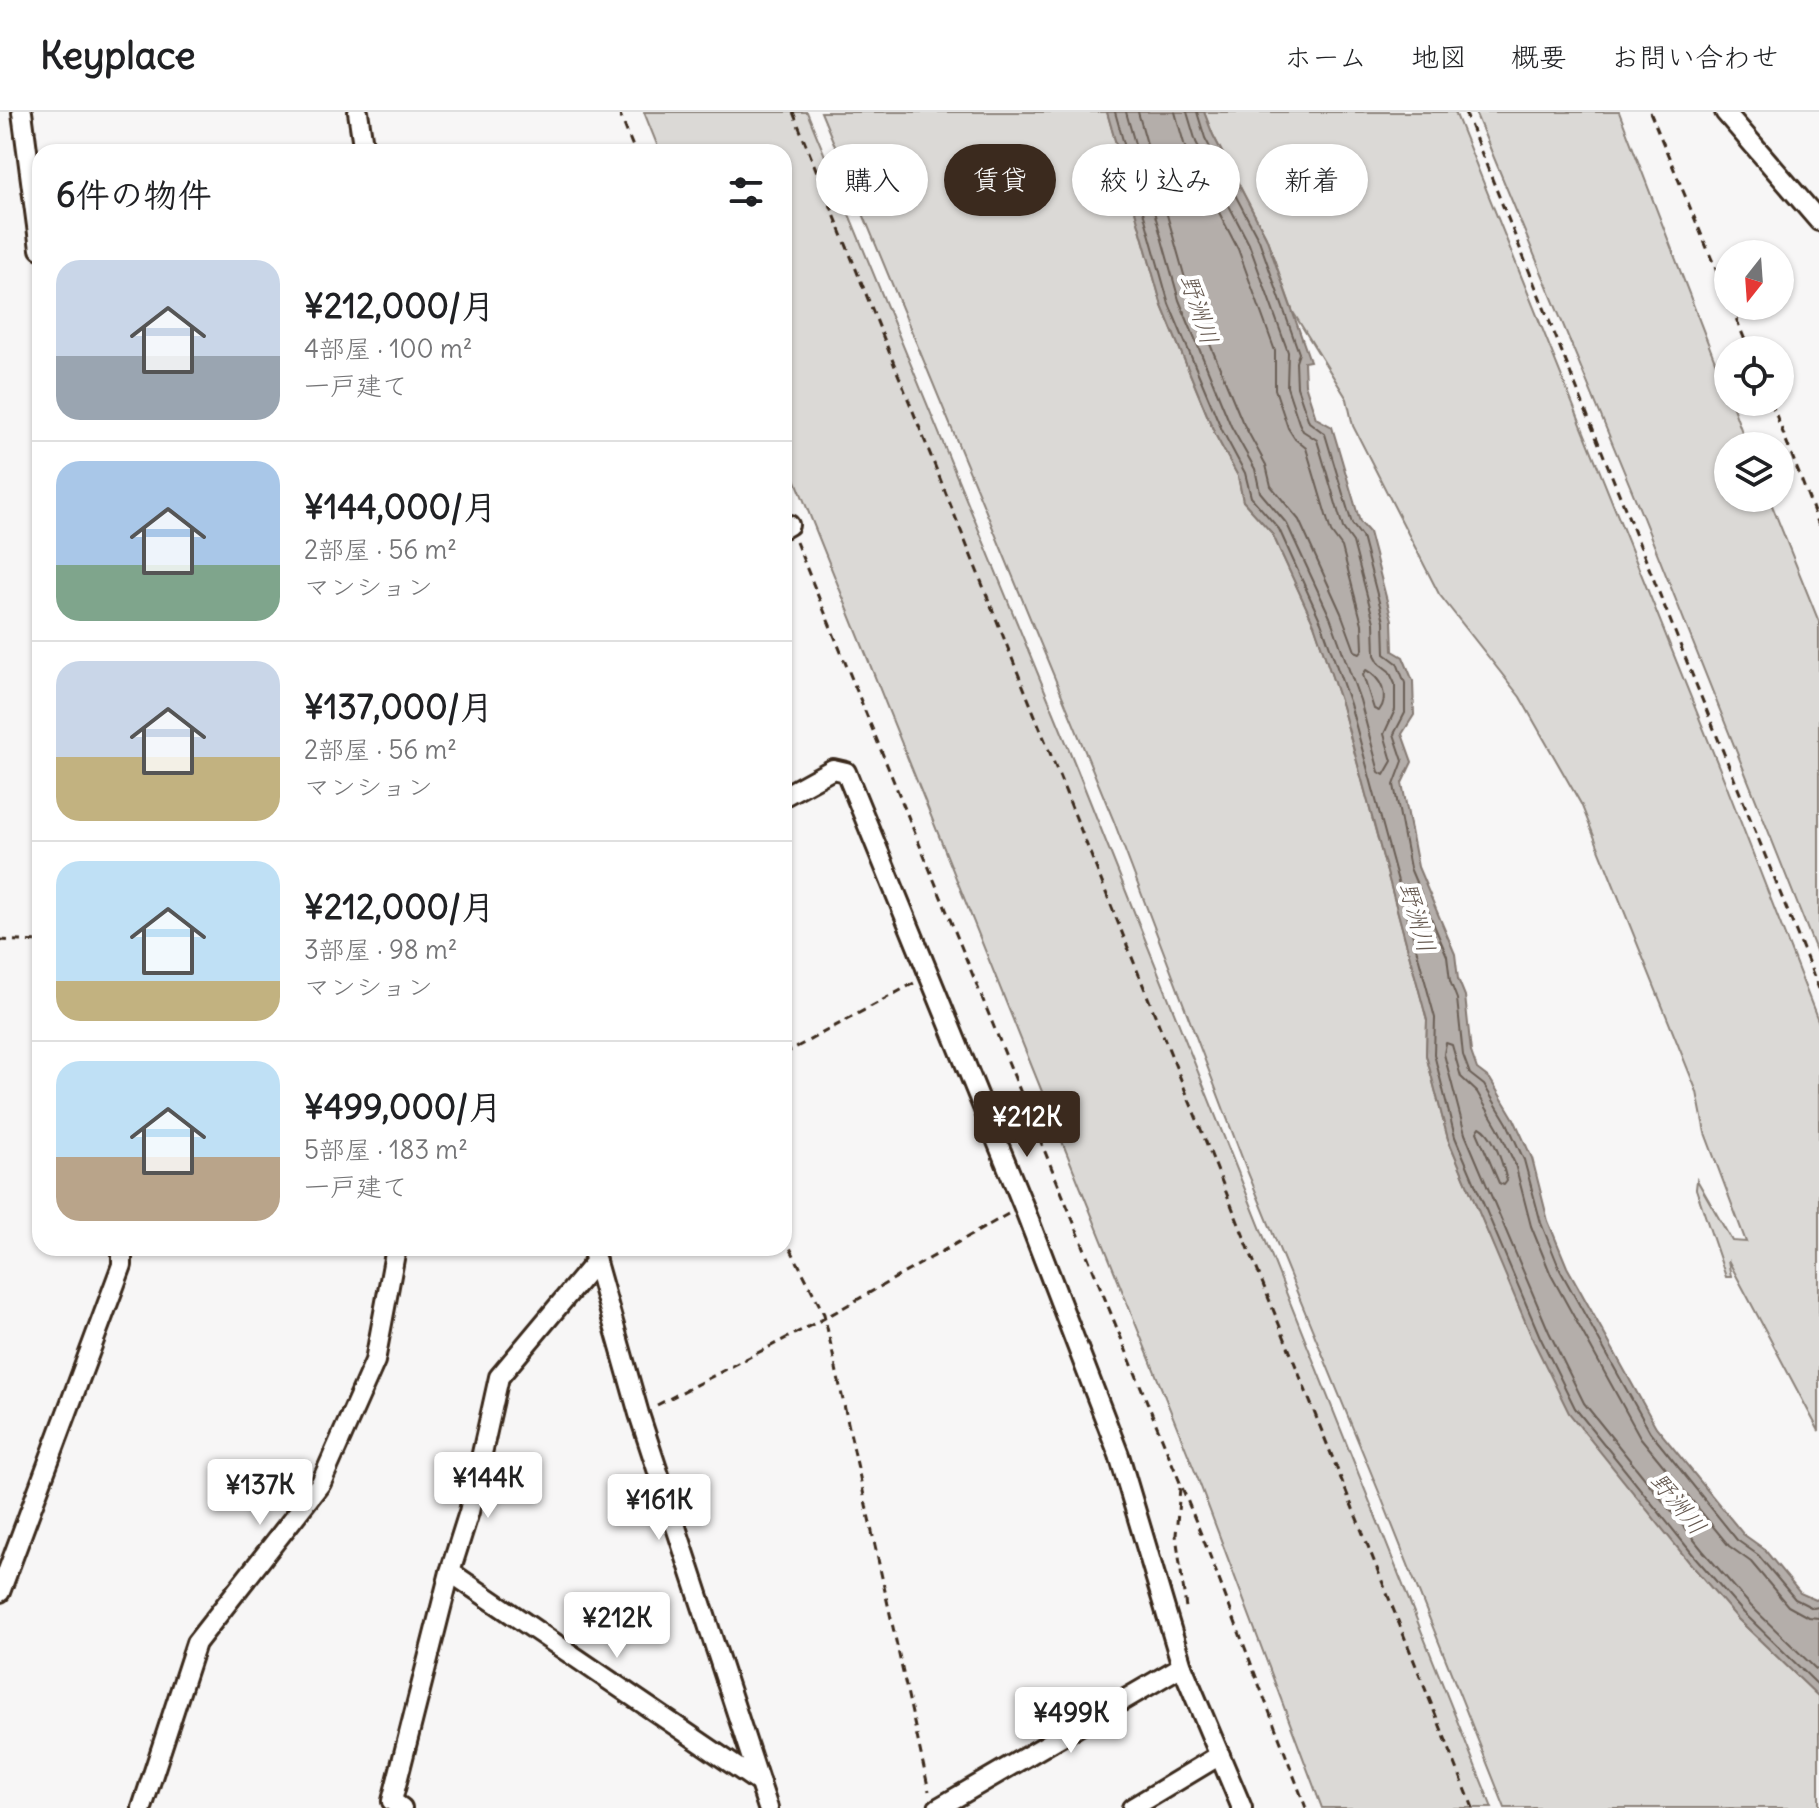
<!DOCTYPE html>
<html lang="ja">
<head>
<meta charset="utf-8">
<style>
	body { margin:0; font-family:Delius,"Klee One",sans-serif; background:#f2f2f2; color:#202124; height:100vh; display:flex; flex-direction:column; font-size:30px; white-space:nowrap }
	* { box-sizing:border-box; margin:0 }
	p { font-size:26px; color:#757577 }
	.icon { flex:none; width:44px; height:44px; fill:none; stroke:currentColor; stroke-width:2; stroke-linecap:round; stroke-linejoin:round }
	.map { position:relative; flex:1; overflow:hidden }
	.details { position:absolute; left:32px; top:32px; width:760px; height:1112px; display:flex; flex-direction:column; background:#fff; border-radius:24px; box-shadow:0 2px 6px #0004 }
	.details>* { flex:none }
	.banner { position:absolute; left:816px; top:32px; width:760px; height:72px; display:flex; gap:16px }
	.needle { width:52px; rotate:197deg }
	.tools { position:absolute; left:1714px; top:128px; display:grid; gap:16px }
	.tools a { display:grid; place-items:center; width:80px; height:80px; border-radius:50%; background:#fff; box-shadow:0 2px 6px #0004; font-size:40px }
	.price { position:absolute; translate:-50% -68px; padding:0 18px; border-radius:8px; background:#fff; color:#222; font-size:26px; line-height:52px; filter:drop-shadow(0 2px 4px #0008) }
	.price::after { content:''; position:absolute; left:50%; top:48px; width:24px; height:18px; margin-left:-12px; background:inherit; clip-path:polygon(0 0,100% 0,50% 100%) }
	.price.selected { background:#3b2a1e; color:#fff }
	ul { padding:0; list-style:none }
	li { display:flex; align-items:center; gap:24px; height:200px; padding:0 24px }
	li+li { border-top:2px solid #e0e0e0 }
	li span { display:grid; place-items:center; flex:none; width:224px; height:160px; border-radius:24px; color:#555 }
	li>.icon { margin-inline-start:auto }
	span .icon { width:96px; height:96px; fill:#fffc; stroke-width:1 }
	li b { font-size:34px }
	h2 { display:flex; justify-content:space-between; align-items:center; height:96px; padding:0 24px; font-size:34px }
	.chip { padding:0 28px; border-radius:36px; background:#fff; box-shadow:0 2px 6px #0004; font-size:28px; line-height:72px }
	.chip.selected { background:#3b2a1e; color:#fff }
	header { display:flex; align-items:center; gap:48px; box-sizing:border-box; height:112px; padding:0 40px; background:#fff; border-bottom:2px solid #e0e0e0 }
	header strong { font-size:38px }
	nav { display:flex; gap:44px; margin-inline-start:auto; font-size:28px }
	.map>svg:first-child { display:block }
</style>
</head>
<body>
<header>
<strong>Keyplace</strong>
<nav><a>ホーム</a><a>地図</a><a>概要</a><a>お問い合わせ</a></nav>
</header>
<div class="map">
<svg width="1819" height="1696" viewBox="0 0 1819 1696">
	<rect width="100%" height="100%" fill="#f7f6f6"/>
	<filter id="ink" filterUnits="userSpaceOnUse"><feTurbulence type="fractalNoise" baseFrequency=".0125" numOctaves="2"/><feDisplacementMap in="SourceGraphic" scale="16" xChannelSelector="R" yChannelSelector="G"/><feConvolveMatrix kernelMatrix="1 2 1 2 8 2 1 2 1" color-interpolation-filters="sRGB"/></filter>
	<g filter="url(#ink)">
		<g fill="#dbd9d6" stroke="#8b827a" stroke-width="2">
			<polygon points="644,0 807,0 1077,657 1492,1696 1322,1696 1198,1367 784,339 784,40 660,40"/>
			<polygon points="821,0 1107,0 1162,194 1215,322 1238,364 1243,389 1272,421 1314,512 1342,594 1427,908 1426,943 1448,1027 1494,1135 1738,1507 1819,1585 1819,1696 1505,1696 1379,1380 1246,1056 1113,707"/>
			<polygon points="1204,0 1455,0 1725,670 1819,911 1819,1319 1728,1148 1731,1165 1726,1165 1696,1077 1697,1068 1732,1129 1746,1130 1705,1021 1697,980 1581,692 1520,585 1439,482 1353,314 1347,287 1293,200 1266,125 1213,23"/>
			<polygon points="1475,0 1619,0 1728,283 1728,290 1731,290 1747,334 1728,334 1728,386 1769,386 1819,510 1819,846 1640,398"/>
		</g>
		<polygon fill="#b4aeaa" stroke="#847972" stroke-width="2" points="1107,0 1204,0 1213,23 1266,125 1310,249 1304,250 1305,272 1316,306 1332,315 1360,410 1369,420 1392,508 1393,539 1403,545 1413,569 1414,603 1402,622 1412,650 1402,671 1418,755 1455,842 1458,867 1465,884 1471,940 1477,957 1490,967 1514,1007 1532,1046 1548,1109 1567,1155 1656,1315 1743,1422 1764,1437 1800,1481 1816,1488 1819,1486 1819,1585 1738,1507 1689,1450 1569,1301 1533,1228 1448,1027 1426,943 1427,908 1342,594 1314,512 1272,421 1243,389 1238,364 1215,322 1162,194"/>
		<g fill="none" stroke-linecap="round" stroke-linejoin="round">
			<g stroke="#6b5f56" stroke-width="2">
				<polyline points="1115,0 1169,192 1222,318 1245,361 1251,385 1279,417 1321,510 1350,592 1435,906 1434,942 1455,1025 1540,1225 1575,1296 1695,1445 1744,1501 1819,1574"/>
				<polyline points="1126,0 1179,188 1231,314 1255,357 1260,380 1287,412 1330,505 1360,588 1379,660 1384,663 1392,649 1384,622 1395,598 1395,572 1389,559 1380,552 1375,543 1374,510 1353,430 1343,416 1317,328 1303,319 1299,311 1287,275 1288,240 1249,132 1196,30 1187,0"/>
				<polyline points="1138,0 1190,184 1242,309 1266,353 1271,374 1299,408 1341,501 1355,539 1360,541 1363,537 1362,512 1342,435 1331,420 1306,336 1295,327 1288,316 1275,277 1275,239 1238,137 1185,35 1175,0"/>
				<polyline points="1197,0 1205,26 1259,128 1299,241 1296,250 1297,275 1309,310 1325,322 1352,412 1362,425 1384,509 1385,542 1397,551 1405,571 1405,601 1394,622 1403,649 1394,673 1410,756 1447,844 1450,869 1457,887 1463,943 1470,962 1484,973 1507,1011 1524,1048 1541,1111 1560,1158 1650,1320 1737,1428 1758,1443 1795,1487 1813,1496 1819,1495"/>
				<path d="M1366,558C1381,566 1390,584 1379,599L1374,597L1363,563Z"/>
				<path d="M1480,1015C1494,1022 1503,1053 1507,1069L1504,1073L1499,1071L1477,1020Z"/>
				<polyline points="1819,1506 1808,1505 1788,1494 1751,1450 1729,1434 1640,1325 1551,1163 1531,1114 1515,1052 1498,1016 1477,980 1461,965 1452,933 1446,931 1444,942 1465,1022 1549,1220 1584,1291 1703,1439 1751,1494 1819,1560"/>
			</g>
			<defs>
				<g id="minor">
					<polyline points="22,0 40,137"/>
					<polyline points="358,0 364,40"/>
					<polyline points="1725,0 1819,109"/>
					<polyline points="784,416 789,413"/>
					<polyline points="784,684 833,657 846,660 1023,1093 1119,1343 1182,1554 1242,1696"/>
					<polyline points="592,1136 639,1302 768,1696"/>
					<polyline points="450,1460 760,1671"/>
					<polyline points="0,1480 122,1153 122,1136"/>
					<polyline points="142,1696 196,1531 321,1371 375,1249 396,1136"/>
					<polyline points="402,1696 392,1689 450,1460 469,1400 499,1265 596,1149"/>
					<polyline points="938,1696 1182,1554"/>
					<polyline points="1132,1696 1220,1643"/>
				</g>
			</defs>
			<use href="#minor" stroke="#3b2a1e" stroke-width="24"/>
			<g stroke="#3b2a1e" stroke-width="3" stroke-dasharray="8 6" stroke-linecap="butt">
				<polyline points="619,0 635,40"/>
				<polyline points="793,0 1473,1696"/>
				<polyline points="1465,0 1819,877"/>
				<polyline points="1650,0 1728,186"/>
				<polyline points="1731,194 1749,238"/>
				<polyline points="1771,290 1819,413"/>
				<polyline points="796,430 1210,1444 1306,1696"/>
				<polyline points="0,828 40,830"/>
				<polyline points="784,942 914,871"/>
				<polyline points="784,1124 824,1202 929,1679"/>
				<polyline points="657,1293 825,1206 1008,1102"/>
				<polyline points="1180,1376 1176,1423 1186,1496"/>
			</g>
			<use href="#minor" stroke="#fff" stroke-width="18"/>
		</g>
	</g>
	<g text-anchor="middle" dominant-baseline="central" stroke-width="8" stroke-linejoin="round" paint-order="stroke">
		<g font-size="24" font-style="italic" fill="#65584f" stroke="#fff">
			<text transform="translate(1200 197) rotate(72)">野洲川</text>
			<text transform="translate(1418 805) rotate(74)">野洲川</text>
			<text transform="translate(1679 1391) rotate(51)">野洲川</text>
		</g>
	</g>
</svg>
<div class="tools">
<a><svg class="needle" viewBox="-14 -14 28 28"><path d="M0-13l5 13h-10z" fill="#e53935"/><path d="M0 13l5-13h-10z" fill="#757577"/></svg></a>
<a><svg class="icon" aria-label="locate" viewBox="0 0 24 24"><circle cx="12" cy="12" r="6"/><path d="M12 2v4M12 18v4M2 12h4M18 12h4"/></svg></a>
<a><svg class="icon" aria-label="layers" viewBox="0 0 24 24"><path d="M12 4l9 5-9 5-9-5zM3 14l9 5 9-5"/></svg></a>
</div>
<b class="price selected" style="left:1027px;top:1047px">¥212K</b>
<b class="price" style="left:488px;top:1408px">¥144K</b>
<b class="price" style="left:260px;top:1415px">¥137K</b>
<b class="price" style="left:659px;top:1430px">¥161K</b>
<b class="price" style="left:617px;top:1548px">¥212K</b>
<b class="price" style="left:1071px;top:1643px">¥499K</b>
<div class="banner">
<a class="chip">購入</a>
<a class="chip selected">賃貸</a>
<a class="chip">絞り込み</a>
<a class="chip">新着</a>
</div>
<section class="details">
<h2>6件の物件<svg class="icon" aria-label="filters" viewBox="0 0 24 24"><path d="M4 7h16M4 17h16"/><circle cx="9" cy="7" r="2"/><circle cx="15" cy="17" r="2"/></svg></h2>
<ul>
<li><span style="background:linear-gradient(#c9d6e8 60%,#9aa5b1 0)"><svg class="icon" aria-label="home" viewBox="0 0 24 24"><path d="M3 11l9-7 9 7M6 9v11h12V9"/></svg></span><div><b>¥212,000/月</b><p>4部屋 · 100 m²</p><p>一戸建て</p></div></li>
<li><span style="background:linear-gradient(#a9c7e8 65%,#7fa58c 0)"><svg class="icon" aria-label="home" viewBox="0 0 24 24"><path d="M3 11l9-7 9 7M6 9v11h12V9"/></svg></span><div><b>¥144,000/月</b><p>2部屋 · 56 m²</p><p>マンション</p></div></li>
<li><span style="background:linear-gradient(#c9d6e8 60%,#c2b280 0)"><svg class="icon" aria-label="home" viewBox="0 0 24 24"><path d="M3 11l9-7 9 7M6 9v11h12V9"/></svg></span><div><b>¥137,000/月</b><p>2部屋 · 56 m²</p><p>マンション</p></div></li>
<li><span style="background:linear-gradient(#bfe0f5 75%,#c2b280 0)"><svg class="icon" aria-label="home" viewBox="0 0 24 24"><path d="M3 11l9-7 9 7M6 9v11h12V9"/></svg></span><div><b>¥212,000/月</b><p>3部屋 · 98 m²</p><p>マンション</p></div></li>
<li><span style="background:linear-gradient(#bfe0f5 60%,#b9a48a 0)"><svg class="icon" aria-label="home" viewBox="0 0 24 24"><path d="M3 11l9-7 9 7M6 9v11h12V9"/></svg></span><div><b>¥499,000/月</b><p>5部屋 · 183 m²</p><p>一戸建て</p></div></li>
</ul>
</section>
</div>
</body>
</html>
